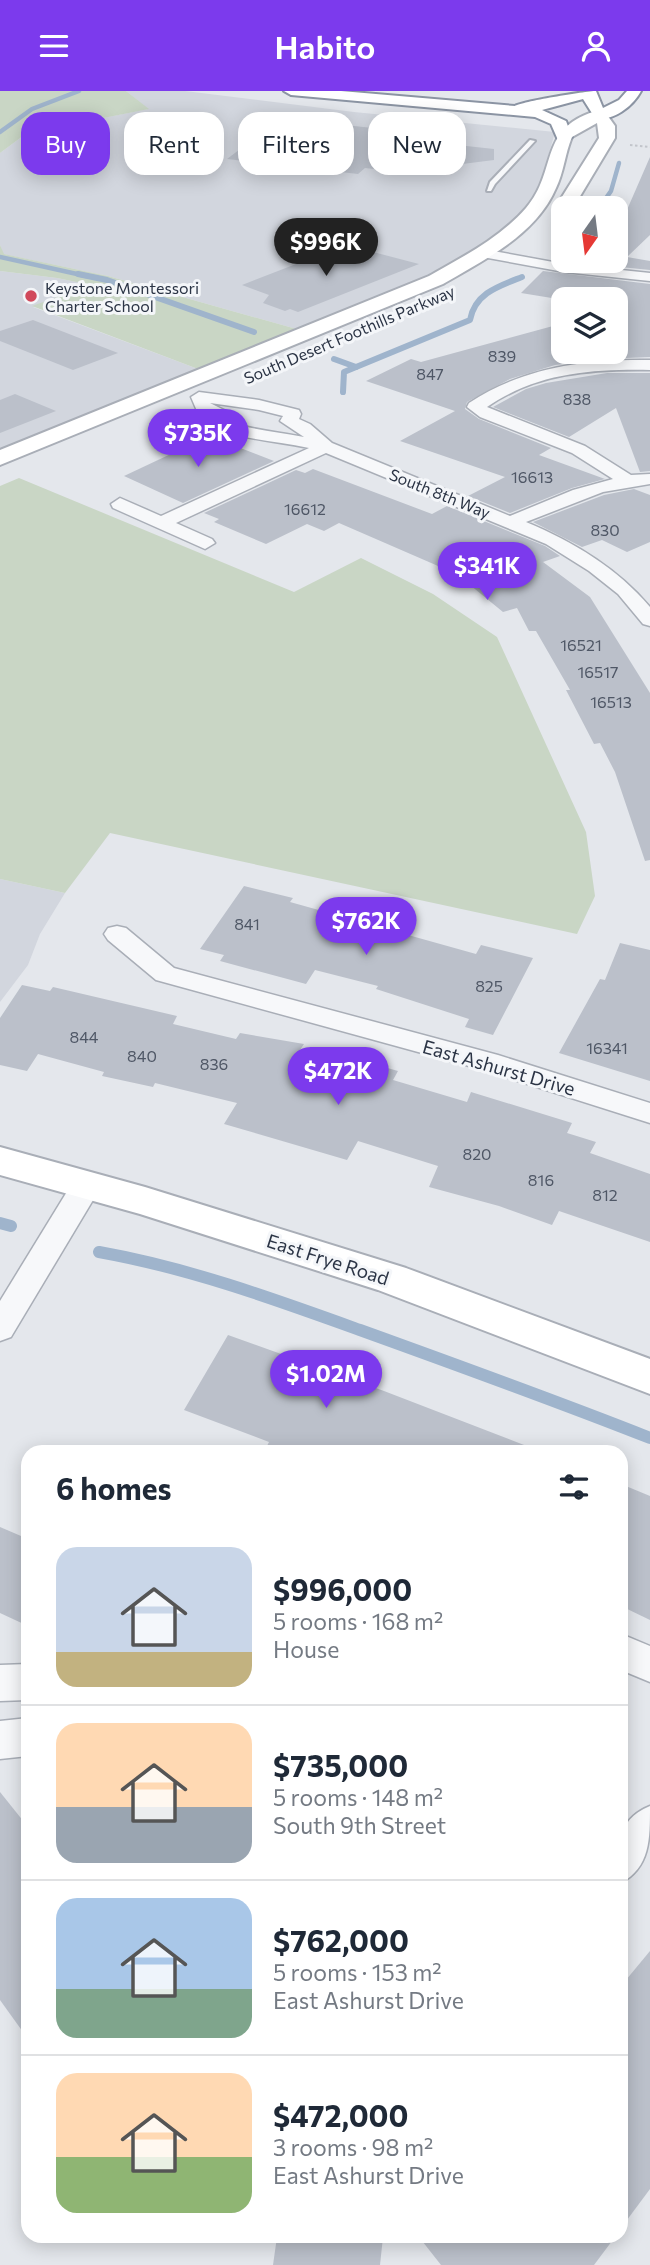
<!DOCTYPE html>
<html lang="en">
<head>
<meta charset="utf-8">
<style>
	body { margin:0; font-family:Commissioner,sans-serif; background:#f2f2f3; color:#1f2937; height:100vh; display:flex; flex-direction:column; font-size:26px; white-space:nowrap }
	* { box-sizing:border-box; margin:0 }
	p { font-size:23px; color:#747a83 }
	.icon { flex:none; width:38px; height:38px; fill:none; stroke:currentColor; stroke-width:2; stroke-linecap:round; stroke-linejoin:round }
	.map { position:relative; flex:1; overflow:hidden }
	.details { position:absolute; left:21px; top:1354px; width:607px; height:798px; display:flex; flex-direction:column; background:#fff; border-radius:21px; box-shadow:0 4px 18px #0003 }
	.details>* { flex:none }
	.guide { position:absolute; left:21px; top:21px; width:609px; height:63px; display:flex; gap:14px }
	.needle { width:46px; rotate:194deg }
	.tools { position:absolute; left:551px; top:105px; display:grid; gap:14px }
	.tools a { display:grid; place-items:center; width:77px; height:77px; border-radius:14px; background:#fff; box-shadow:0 4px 18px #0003; font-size:35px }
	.price { position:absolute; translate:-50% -60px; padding:0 16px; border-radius:24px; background:#7c3aed; color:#fff; font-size:23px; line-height:46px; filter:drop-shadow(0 2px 4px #0008) }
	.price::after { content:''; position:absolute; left:50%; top:42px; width:21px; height:16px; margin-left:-10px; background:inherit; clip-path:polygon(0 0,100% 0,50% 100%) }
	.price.active { background:#222; color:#fff }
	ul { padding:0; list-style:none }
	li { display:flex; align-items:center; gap:21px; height:175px; padding:0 35px }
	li+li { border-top:2px solid #e0e1e3 }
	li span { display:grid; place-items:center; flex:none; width:196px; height:140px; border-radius:21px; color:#555 }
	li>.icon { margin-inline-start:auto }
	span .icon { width:84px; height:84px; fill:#fffc; stroke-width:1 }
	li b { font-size:30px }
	h2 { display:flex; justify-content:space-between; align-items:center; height:84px; padding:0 35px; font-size:30px }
	.chip { padding:0 24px; border-radius:21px; background:#fff; box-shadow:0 4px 18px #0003; font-size:24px; line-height:63px }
	.chip.active { background:#7c3aed; color:#fff }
	header { display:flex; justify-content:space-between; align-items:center; height:91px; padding:0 35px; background:#7c3aed; color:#fff; font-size:32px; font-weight:600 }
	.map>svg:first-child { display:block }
</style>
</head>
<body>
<header><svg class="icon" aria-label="menu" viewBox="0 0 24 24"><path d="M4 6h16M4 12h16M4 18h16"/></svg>Habito<svg class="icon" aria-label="person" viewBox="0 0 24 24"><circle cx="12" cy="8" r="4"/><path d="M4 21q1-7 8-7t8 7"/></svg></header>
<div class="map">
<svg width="650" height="2174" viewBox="0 0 650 2174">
	<rect width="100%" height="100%" fill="#e4e7ec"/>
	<g fill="#d2d6de">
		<polygon points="126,0 185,0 354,21 555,41 540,95 516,130 477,159 405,198 300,239 108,185 3,163 0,154 0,62 27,42 148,18"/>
		<polygon points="0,180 57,187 92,194 33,216 198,278 0,358"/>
		<polygon points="0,788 65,802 40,843 28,874 0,911"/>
	</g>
	<g fill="#c9d6c5">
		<polygon points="0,0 126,0 149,18 27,42 0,62"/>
		<polygon points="0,154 4,163 108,185 300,239 198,278 32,215 91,194 57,187 0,180"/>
		<polygon points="19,387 294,501 361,467 433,503 497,546 586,741 595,805 577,843 110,742 65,802 0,788 0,395"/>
	</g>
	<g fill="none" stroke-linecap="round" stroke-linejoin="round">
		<g stroke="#9fb4cc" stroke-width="4.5">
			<polyline points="0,41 32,18 79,0"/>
			<polyline points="599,117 611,100 619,72"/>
			<polyline points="556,162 564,157"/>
			<polyline points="0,166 86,185"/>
		</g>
		<g stroke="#9fb4cc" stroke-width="6">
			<polyline points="78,183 107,189 254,241"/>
			<polyline points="334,268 356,276"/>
			<path d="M343,301L344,281L470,229C475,202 499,195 522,186"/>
		</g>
		<g stroke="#9fb4cc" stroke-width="12">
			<polyline points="0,1132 11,1135"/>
			<path d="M99,1161C189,1177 274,1208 360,1239C457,1274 554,1309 650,1347"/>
		</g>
	</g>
	<g fill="#bbc0ca">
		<polygon points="281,27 455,46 448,53 494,58 494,69 423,78 418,83 365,77 358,83 227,68"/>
		<polygon points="650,66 650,144 627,166 650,170 650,179 561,170 616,170 616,144"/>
		<polygon points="340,156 348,159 354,156 419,173 298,221 290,218 285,220 263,212 269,204 242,194"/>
		<polygon points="543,180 650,193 650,266 602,268 555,274 510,288 467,311 465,318 479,328 551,357 539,364 605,388 572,397 510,422 468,405 505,386 400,350 455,320 366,290 411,268 421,271 564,232 564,261 616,261 616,218 619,217 616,217 616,208 564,209 521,202"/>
		<polygon points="33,229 118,262 73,279 0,250 0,240"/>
		<polygon points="607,282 650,282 650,380 640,381 616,317 569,346 493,316 526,298 546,292"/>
		<polygon points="15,303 56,320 0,342 0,309"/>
		<polygon points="209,345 274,370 183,412 124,385"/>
		<polygon points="313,378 432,423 447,415 545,455 560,465 543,471 590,506 650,602 650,769 645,770 615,681 600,652 594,653 566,599 570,599 536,540 529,540 517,517 503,521 448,476 445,478 339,432 324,440 307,433 266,453 214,431 219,428 204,422 296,379 305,382"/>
		<polygon points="634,398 650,404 650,451 627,461 602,449 582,456 533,431 604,404"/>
		<polygon points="244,795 293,807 290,811 476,863 481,854 533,867 493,944 465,936 469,928 376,898 378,895 315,879 306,893 220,870 224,864 200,858"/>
		<polygon points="620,852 650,859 650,990 559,962 600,888 605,889"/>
		<polygon points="22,894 50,900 53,896 177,925 173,933 236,948 240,942 304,953 300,959 367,978 370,972 398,980 393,989 467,1011 471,1001 572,1032 567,1042 596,1051 590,1062 650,1083 650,1151 559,1120 552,1134 499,1115 429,1096 438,1075 358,1050 347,1069 224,1033 237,1012 155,992 153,996 102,985 104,981 38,963 27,980 0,974 0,927"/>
		<polygon points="228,1244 384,1300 537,1359 537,1362 284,1362 267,1355 269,1351 184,1319"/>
		<polygon points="621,1393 650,1405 650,1529 621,1515"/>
		<polygon points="0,1436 28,1448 28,1535 0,1522"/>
		<polygon points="0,1701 28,1736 28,1948 0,1909"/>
		<polygon points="650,1860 650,2098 621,2137 621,1895"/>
		<polygon points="277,2146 383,2146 380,2174 273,2174"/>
		<polygon points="419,2146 615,2146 594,2174 441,2174"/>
	</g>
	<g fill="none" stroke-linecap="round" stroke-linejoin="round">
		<defs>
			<polygon id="lane" points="530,49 535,50 495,93 491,100 487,100 490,91"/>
			<g id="street">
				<polygon points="482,158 564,173 650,182 650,190 564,181 477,165 475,162"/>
				<path d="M650,269V279C592,278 536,282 487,316L585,355L631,384L650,383V393L603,401L526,431C574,451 617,477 650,516V535L643,533L618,503L589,480L546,453L326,362L176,432L212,448L215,452L205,458L113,417L111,413L120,407L161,425L309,357C277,350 246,349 216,338L211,326L197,320L191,306L199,301L259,309L299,319L301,323L299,328L310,333L332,352L510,425L573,399L613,388L572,362L480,326L467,316L469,312C524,276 585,268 650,269ZM210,312L259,319L283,325L280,330L304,346C279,341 253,339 229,331L224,319Z"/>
				<polygon points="117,835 126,837 174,877 498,964 650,1012 650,1032 480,978 156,889 108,849 104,843 108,837"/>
				<polygon points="87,1083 98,1086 102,1094 11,1246 0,1250 0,1210 76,1086"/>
				<polygon points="621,1543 650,1555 650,1591 621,1579"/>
				<polygon points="28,1573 28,1609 0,1610 0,1574"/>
				<polygon points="28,1627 28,1665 0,1668 0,1630"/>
				<path d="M650,1715C650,1749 650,1776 621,1792C621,1757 613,1730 650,1715Z"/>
			</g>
			<g id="secondary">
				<path d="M600,19L605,21L615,35V47L573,117H564V122L555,117L599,47L597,32L572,46C565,62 564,81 556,97C536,144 484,169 443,193L0,374V359L429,185C464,165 500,147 526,117C559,79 537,35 600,19Z"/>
				<polygon points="0,1056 145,1096 406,1177 650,1268 650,1303 378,1199 140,1123 0,1084"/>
			</g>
			<path id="highway" d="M284,0H341L515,15C520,11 586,0 596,0L603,17L619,9L627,0H641C633,15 613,31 595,27L583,8L542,19L566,30L572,46L564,51L558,49L551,33L535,26L291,4Z"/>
		</defs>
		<use href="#lane" stroke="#a9aeb7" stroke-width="4"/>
		<use href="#street" stroke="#a9aeb7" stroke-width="3"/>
		<use href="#secondary" stroke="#a9aeb7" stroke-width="4"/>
		<use href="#highway" stroke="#8b94a3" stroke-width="4"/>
		<polyline stroke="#c2c5cb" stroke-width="2" stroke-dasharray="2.5 2.5" stroke-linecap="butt" points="630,54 650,56"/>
		<use href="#lane" fill="#f7f8fa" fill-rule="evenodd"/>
		<use href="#street" fill="#f7f8fa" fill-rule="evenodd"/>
		<use href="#secondary" fill="#fff" fill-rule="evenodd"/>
		<use href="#highway" fill="#fff" fill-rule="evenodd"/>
	</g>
	<circle fill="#d1495b" stroke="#f4f6f9" stroke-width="2.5" cx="31" cy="205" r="7"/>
	<g text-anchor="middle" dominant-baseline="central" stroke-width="6" stroke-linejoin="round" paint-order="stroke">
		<g font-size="16" fill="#2b3445" stroke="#f4f6f9" text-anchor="start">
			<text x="45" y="196">Keystone Montessori<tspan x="45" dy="18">Charter School</tspan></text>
		</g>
		<g font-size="16" fill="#2b3445" stroke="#f4f6f9">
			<text transform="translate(349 243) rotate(-23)">South Desert Foothills Parkway</text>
			<text transform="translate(440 402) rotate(22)">South 8th Way</text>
		</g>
		<g font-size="16" fill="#4f5766">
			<text x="502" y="264">839</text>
			<text x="430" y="282">847</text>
			<text x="577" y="307">838</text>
			<text x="532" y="385">16613</text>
			<text x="305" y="417">16612</text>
			<text x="605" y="438">830</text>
			<text x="581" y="553">16521</text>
			<text x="598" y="580">16517</text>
			<text x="611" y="610">16513</text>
			<text x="247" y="832">841</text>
			<text x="489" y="894">825</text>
			<text x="84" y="945">844</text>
			<text x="607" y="956">16341</text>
			<text x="142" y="964">840</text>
			<text x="214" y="972">836</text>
			<text x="477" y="1062">820</text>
			<text x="541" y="1088">816</text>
			<text x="605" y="1103">812</text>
		</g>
		<g font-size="19" fill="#2b3445" stroke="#f4f6f9">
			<text transform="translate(499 976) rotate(16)">East Ashurst Drive</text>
			<text transform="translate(328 1168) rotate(18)">East Frye Road</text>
		</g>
	</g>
</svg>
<div class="tools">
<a><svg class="needle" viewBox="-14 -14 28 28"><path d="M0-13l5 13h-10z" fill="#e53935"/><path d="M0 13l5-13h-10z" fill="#747a83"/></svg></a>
<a><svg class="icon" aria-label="layers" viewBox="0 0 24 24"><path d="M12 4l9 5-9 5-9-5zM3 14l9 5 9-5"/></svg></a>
</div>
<b class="price active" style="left:326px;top:187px">$996K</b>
<b class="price" style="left:198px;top:378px">$735K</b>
<b class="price" style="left:487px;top:511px">$341K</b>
<b class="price" style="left:366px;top:866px">$762K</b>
<b class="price" style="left:338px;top:1016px">$472K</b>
<b class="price" style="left:326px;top:1319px">$1.02M</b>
<div class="guide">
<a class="chip active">Buy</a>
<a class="chip">Rent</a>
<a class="chip">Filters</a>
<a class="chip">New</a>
</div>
<section class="details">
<h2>6 homes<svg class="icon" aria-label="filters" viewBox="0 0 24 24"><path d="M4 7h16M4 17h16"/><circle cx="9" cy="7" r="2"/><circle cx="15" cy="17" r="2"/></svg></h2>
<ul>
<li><span style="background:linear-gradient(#c9d6e8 75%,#c2b280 0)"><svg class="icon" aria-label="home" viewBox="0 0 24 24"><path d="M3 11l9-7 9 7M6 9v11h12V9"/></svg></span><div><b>$996,000</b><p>5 rooms · 168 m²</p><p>House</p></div></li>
<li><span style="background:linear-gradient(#ffd9b3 60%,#9aa5b1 0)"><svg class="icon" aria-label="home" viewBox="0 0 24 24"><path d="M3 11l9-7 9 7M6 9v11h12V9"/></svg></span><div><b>$735,000</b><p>5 rooms · 148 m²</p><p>South 9th Street</p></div></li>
<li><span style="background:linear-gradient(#a9c7e8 65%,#7fa58c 0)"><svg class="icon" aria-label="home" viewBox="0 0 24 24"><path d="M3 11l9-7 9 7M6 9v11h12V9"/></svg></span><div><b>$762,000</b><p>5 rooms · 153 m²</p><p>East Ashurst Drive</p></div></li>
<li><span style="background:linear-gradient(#ffd9b3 60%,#8fb573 0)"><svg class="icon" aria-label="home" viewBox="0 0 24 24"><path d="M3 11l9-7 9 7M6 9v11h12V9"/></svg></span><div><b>$472,000</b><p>3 rooms · 98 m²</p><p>East Ashurst Drive</p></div></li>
</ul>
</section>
</div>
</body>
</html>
